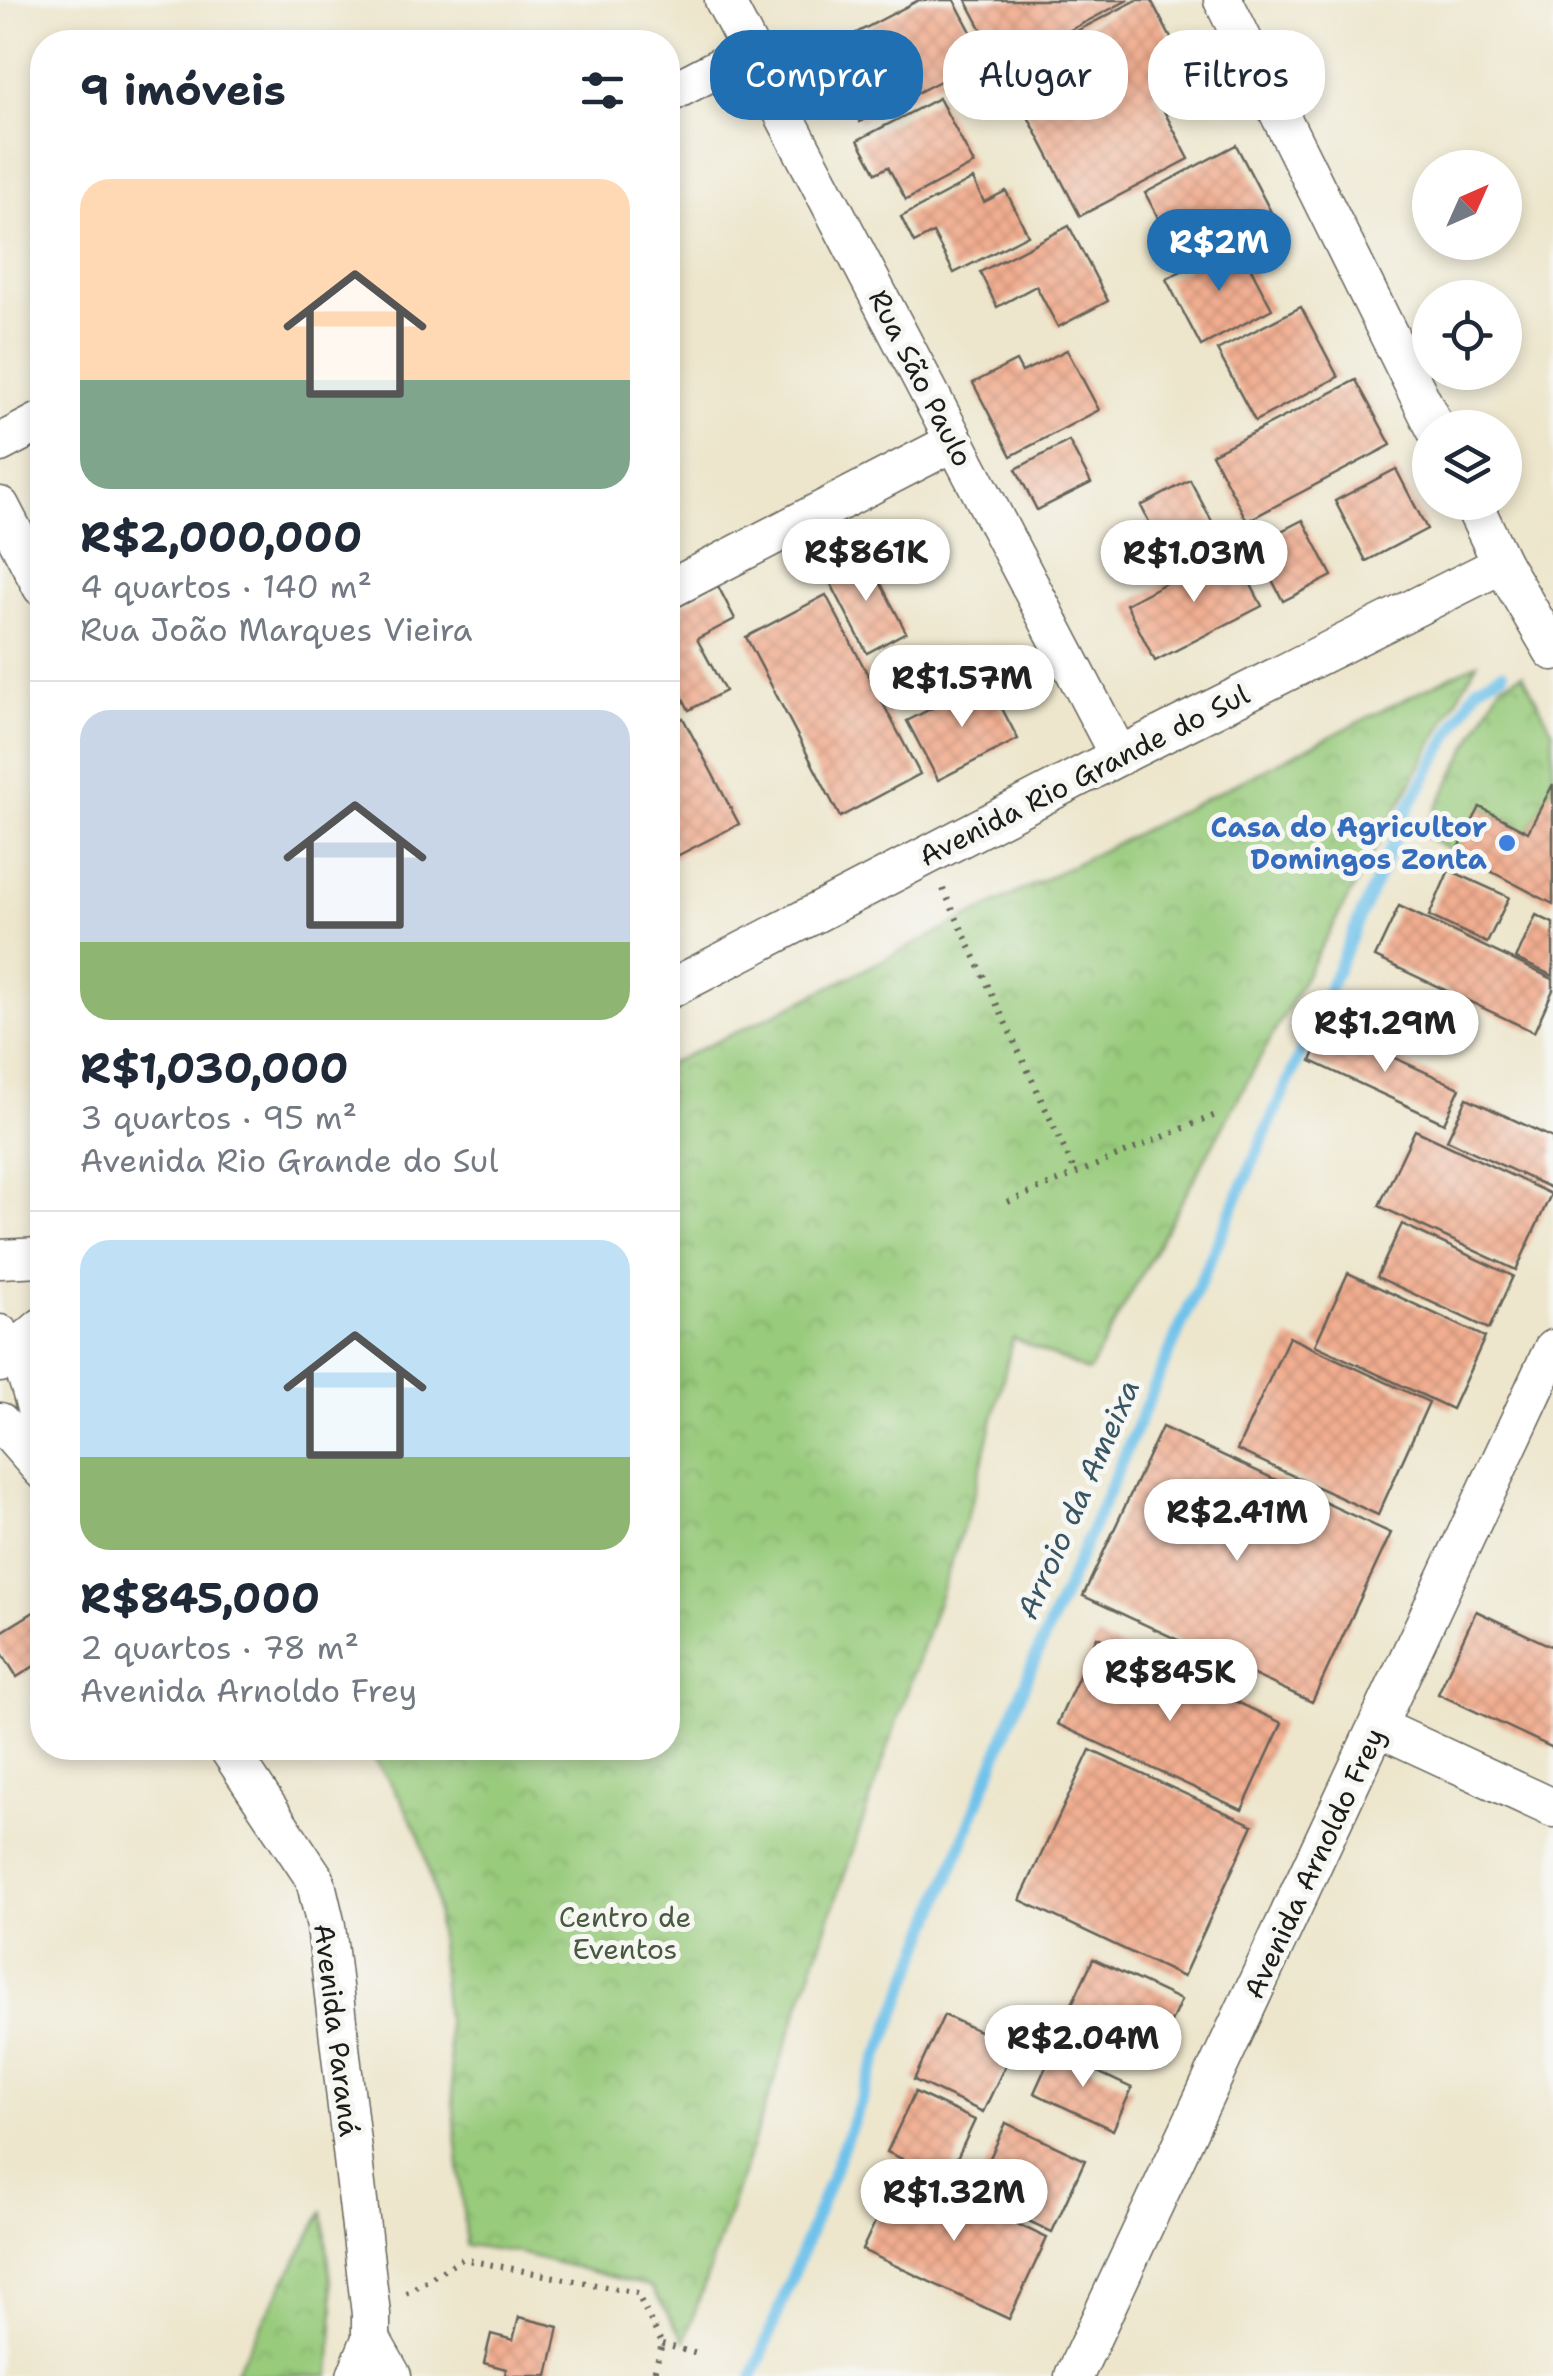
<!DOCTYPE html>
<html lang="pt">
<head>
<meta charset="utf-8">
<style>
	body { margin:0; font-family:"Shantell Sans",sans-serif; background:#f2f2f3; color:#1f2937; height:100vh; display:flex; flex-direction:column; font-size:38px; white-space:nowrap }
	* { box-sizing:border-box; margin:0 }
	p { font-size:32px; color:#747a83 }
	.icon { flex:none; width:55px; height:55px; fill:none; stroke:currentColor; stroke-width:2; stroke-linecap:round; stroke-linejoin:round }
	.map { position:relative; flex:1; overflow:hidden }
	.details { position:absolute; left:30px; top:30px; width:650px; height:1730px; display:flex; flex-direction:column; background:#fff; border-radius:40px; box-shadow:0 5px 15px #0003 }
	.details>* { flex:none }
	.top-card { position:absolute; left:710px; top:30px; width:692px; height:90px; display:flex; gap:20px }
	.needle { width:65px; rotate:45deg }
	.controls { position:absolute; left:1412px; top:150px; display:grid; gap:20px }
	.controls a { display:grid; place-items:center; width:110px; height:110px; border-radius:50%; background:#fff; box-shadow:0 5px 15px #0003; font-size:50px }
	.price { position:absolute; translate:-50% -85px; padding:0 22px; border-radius:35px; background:#fff; color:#222; font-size:32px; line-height:65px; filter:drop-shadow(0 2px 5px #0008) }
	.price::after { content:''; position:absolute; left:50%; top:60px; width:30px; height:22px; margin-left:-15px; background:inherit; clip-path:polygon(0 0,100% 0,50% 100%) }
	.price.current { background:#1f6fb2; color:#fff }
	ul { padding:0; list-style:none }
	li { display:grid; align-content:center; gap:20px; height:530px; padding:0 50px }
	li+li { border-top:2px solid #e0e1e3 }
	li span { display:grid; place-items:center; height:310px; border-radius:30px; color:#555 }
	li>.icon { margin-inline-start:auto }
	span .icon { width:180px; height:180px; fill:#fffc; stroke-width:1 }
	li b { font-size:42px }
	h2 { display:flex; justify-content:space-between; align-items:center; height:120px; padding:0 50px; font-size:42px }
	.chip { padding:0 35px; border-radius:40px; background:#fff; box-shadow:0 5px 15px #0003; font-size:35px; line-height:90px }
	.chip.current { background:#1f6fb2; color:#fff }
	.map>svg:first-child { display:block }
</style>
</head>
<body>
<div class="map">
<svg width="1553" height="2376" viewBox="0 0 1553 2376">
	<defs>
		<pattern id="park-crowns" width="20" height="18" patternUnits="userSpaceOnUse" patternTransform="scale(2.5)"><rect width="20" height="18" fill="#98cb7c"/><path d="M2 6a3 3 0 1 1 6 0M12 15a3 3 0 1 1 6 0" fill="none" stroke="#82ae6b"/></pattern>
		<pattern id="building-cross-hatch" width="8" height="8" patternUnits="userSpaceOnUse" patternTransform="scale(2.5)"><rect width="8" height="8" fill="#f1ad90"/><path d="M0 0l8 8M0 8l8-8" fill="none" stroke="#ce947c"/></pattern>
	</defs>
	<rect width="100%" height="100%" fill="#f6f6f2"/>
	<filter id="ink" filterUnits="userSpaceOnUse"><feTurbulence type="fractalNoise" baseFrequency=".01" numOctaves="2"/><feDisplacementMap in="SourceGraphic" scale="20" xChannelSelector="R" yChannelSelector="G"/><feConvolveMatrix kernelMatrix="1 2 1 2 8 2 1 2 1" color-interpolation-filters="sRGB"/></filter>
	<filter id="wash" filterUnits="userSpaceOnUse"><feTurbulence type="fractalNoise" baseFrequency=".0048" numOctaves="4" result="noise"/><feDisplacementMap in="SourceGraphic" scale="40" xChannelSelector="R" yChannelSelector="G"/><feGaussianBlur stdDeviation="2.25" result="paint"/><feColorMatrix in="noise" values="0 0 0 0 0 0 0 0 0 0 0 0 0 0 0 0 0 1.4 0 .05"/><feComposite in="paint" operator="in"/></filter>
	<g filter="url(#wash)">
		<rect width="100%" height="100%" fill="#ede6cc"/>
		<g fill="url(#park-crowns)" stroke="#5a744c" stroke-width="2.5">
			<polygon points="1477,663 1088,1372 1013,1338 974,1496 685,2341 651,2287 515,2252 466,2245 435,1896 420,1838 401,1799 367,1748 668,1748 668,1064 779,1012"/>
			<polygon points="1523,674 1553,731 1553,786 1528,832 1481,807 1456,853 1422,835 1501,684"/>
			<polygon points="323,2212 334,2308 330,2376 233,2376"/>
		</g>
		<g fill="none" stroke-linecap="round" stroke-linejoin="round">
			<polyline stroke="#6fc2eb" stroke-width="12" points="753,2376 1031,1668 1409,806 1478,686 1503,673"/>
		</g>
		<g id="blocks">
			<g fill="url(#building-cross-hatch)">
				<polygon points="919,0 954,0 985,58 860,122 822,51"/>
				<polygon points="966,0 1128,0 1001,66"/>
				<polygon points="1137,0 1151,0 1189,73 1154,92 1189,159 1080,216 1003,69"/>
				<polygon points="939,98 974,164 906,200 888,167 876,173 858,140"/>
				<polygon points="1236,145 1273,216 1201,254 1191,235 1172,244 1145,193"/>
				<polygon points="973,179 984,202 1006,191 1028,235 954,273 933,233 914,243 901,217"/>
				<polygon points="1069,226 1108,301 1058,327 1036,286 997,307 980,272"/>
				<polygon points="1237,242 1272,309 1201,346 1166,279"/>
				<polygon points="1301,307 1338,377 1255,421 1217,350"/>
				<polygon points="1067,350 1099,410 1011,456 973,383 1016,361 1022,372"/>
				<polygon points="1356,380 1391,445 1247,521 1212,454"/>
				<polygon points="1069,441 1091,483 1037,510 1016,469"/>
				<polygon points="1396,469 1427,529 1366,561 1335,501"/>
				<polygon points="1190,480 1217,531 1167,557 1141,506"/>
				<polygon points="1303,520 1332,576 1283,601 1254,545"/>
				<polygon points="1232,548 1262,606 1155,661 1126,604"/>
				<polygon points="866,555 906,632 867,653 827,576"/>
				<polygon points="718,586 735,619 697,639 725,691 689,710 668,669 668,612"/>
				<polygon points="826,595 920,774 840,817 746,637"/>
				<polygon points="987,680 1018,739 938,780 907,721"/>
				<polygon points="683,718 739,824 671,859 668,851 668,726"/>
				<polygon points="1553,784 1553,904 1456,853 1480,807 1528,832"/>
				<polygon points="1449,870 1509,897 1487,943 1429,916"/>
				<polygon points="1399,906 1553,979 1553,990 1534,1032 1375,957"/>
				<polygon points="1536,915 1553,923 1553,976 1516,959"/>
				<polygon points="1326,1026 1460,1088 1444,1123 1311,1061"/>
				<polygon points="1467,1098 1553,1138 1553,1189 1447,1140"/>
				<polygon points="1415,1130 1551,1194 1516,1270 1379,1206"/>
				<polygon points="1402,1224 1513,1276 1489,1329 1377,1277"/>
				<polygon points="1348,1273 1485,1337 1452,1409 1315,1345"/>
				<polygon points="1289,1337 1429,1402 1378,1515 1237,1450"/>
				<polygon points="1162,1427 1391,1533 1312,1702 1083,1596"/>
				<polygon points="42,1607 42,1661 17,1677 0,1650 0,1633"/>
				<polygon points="1476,1611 1553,1647 1553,1748 1438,1694"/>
				<polygon points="1097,1637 1282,1723 1242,1810 1057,1724"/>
				<polygon points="1090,1750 1253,1825 1183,1977 1020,1900"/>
				<polygon points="1093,1959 1181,2000 1154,2060 1065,2019"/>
				<polygon points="944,2015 1014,2047 983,2112 914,2080"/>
				<polygon points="1053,2051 1132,2088 1113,2130 1034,2093"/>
				<polygon points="915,2092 975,2120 947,2180 887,2152"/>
				<polygon points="1006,2123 1085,2160 1052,2232 973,2195"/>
				<polygon points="900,2168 1047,2238 1009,2319 862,2250"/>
				<polygon points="519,2317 559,2327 548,2376 505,2376 506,2369 484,2363 491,2334 513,2340"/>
			</g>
		</g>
	</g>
	<g filter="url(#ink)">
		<use href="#blocks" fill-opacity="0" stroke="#65635a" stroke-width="2.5"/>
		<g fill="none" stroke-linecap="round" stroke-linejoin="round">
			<defs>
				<g id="minor">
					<polyline points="724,0 1119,756"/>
					<polyline points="1223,0 1435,428"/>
					<polyline points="668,94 751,51"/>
					<polyline points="0,443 42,421"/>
					<polyline points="1472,502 1502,564 1553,651"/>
					<polyline points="0,506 42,587"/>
					<polyline points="668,590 954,442"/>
					<polyline points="668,990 1119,756 1502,564"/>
					<polyline points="0,1259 42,1257"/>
					<path d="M0,1334C28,1364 33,1396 42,1435"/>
					<polyline points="0,1363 42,1327"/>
					<polyline points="0,1422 42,1470"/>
					<polyline points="1378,1727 1553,1808"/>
					<polyline points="228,1748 315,1879 326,1926 371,2314 371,2339 356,2376"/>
					<polyline points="371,2339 392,2376"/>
					<polyline points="1074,2376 1553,1349"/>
				</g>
			</defs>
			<use href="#minor" stroke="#65635a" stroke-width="41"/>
			<g stroke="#65635a" stroke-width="6" stroke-dasharray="2.5 8" stroke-linecap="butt">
				<polyline points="943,889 1076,1174"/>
				<polyline points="1008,1202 1220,1113"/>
				<polyline points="406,2293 462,2259 637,2293 662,2344 653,2376"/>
				<polyline points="662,2344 701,2355"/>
			</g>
			<use href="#minor" stroke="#fff" stroke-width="38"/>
		</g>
	</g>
	<circle fill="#3f7fe0" stroke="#f6f6f2" stroke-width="4" cx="1507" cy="843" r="10"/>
	<g text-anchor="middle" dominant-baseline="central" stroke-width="10" stroke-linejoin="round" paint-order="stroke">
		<g font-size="28" fill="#1c1c1c" stroke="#f6f6f2">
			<text transform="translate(921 378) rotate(63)">Rua São Paulo</text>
			<text transform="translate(1084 775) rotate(-27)">Avenida Rio Grande do Sul</text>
			<text transform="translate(1314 1863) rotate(-65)">Avenida Arnoldo Frey</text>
			<text transform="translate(337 2030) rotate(83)">Avenida Paraná</text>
		</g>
		<g font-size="28" font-weight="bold" fill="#366cbe" stroke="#f6f6f2" text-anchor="end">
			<text x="1487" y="827">Casa do Agricultor<tspan x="1487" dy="32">Domingos Zonta</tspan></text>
		</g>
		<g font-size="28" fill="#47593e" stroke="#f6f6f2">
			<text x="625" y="1917">Centro de<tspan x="625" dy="32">Eventos</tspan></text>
		</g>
		<g font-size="30" font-style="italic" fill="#395664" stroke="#f6f6f2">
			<text transform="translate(1078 1499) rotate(-66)">Arroio da Ameixa</text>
		</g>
	</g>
</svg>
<div class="controls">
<a><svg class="needle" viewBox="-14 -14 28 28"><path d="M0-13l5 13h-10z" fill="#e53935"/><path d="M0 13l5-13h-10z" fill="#747a83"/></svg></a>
<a><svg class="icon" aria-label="locate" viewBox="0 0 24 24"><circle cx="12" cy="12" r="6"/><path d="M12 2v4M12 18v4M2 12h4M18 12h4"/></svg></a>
<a><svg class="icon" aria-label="layers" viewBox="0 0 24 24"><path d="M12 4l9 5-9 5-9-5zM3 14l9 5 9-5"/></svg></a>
</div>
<b class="price current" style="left:1219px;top:294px">R$2M</b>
<b class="price" style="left:866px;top:604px">R$861K</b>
<b class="price" style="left:1194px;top:605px">R$1.03M</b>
<b class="price" style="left:962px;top:730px">R$1.57M</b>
<b class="price" style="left:1385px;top:1075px">R$1.29M</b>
<b class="price" style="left:1237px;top:1564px">R$2.41M</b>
<b class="price" style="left:1170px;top:1724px">R$845K</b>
<b class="price" style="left:1083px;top:2090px">R$2.04M</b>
<b class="price" style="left:954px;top:2244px">R$1.32M</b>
<div class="top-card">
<a class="chip current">Comprar</a>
<a class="chip">Alugar</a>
<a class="chip">Filtros</a>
</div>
<section class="details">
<h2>9 imóveis<svg class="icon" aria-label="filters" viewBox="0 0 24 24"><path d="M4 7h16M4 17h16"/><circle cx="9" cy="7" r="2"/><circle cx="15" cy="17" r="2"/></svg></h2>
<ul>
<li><span style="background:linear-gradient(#ffd9b3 65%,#7fa58c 0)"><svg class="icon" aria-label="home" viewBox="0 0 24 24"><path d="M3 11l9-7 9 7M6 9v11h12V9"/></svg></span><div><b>R$2,000,000</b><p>4 quartos · 140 m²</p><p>Rua João Marques Vieira</p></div></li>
<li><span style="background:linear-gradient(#c9d6e8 75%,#8fb573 0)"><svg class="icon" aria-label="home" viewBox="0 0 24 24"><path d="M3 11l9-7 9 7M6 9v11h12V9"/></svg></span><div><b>R$1,030,000</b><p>3 quartos · 95 m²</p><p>Avenida Rio Grande do Sul</p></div></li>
<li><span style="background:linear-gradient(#bfe0f5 70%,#8fb573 0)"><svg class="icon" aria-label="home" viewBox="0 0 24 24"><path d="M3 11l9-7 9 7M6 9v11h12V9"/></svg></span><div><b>R$845,000</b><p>2 quartos · 78 m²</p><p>Avenida Arnoldo Frey</p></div></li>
</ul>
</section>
</div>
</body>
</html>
